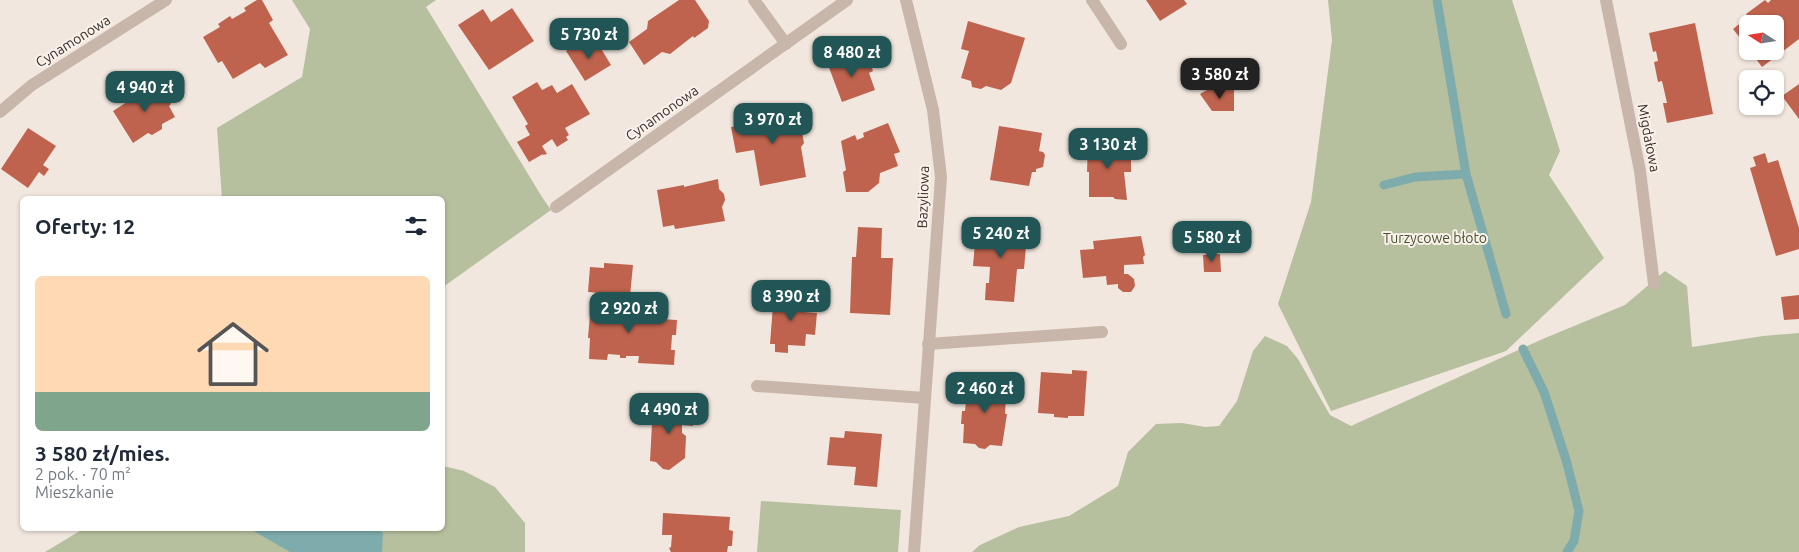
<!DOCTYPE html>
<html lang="pl">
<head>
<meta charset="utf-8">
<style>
	body { margin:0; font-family:Ubuntu,sans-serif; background:#f6f6f7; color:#1f2937; height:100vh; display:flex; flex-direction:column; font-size:19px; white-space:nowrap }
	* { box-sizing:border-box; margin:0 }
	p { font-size:16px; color:#747a83 }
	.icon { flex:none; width:28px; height:28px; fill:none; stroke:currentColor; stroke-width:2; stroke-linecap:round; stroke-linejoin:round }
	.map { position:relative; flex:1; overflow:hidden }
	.details { position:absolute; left:20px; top:196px; width:425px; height:335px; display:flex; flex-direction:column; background:#fff; border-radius:8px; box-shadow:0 1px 4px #0004 }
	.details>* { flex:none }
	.needle { width:32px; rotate:282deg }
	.buttons { position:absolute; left:1739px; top:15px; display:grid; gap:10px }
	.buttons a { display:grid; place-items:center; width:45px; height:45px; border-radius:8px; background:#fff; box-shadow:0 1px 4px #0004; font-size:25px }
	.price { position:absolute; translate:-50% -42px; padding:0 11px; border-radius:10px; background:#215556; color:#fff; font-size:16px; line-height:32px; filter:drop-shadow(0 1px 2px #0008) }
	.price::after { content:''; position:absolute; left:50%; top:30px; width:15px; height:11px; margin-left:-8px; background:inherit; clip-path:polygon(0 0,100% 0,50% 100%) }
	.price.selected { background:#222; color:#fff }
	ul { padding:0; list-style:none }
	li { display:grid; align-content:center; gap:10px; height:265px; padding:0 15px }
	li+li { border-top:1px solid #e0e1e3 }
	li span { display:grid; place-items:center; height:155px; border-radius:8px; color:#555 }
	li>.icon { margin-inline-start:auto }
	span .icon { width:90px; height:90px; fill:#fffc; stroke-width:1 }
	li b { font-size:21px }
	h2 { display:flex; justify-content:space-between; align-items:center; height:60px; padding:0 15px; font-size:21px }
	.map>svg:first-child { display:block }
</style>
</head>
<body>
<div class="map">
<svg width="1799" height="552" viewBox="0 0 1799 552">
	<rect width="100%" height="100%" fill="#f1e7de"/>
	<g fill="#b6bf9e">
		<polygon points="292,0 436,0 426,7 542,197 551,210 443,287 442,199 222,199 217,128 302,77 310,29"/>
		<polygon points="1328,0 1512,0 1560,151 1549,175 1604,258 1506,351 1331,411 1278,304 1311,202 1332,40"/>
		<polygon points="1665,271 1687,286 1692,347 1763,336 1799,333 1799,552 972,552 980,545 1019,527 1069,516 1118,486 1128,452 1156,424 1182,423 1205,427 1219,426 1237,401 1253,351 1265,336 1287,346 1298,359 1330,415 1351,426 1545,338 1625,305"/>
		<polygon points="443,466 464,471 495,487 525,523 525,552 45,552 83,529 442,529"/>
		<polygon points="761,501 901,510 898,552 757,552"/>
	</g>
	<polygon fill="#7eacac" points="250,529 377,529 383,533 382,552 290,552"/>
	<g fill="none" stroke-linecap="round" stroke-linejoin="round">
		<g stroke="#7eacac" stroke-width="9">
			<polyline points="1437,0 1466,174 1506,314"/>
			<polyline points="1384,185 1415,177 1466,174"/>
			<polyline points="1523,349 1544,392 1567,463 1579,511 1574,541 1567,552"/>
		</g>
	</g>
	<g fill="#bf634e">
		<polygon points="257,0 262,0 273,20 269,23 288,55 265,68 260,63 233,79 222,61 218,63 203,37 220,27 218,24 230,16 232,19 246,11 244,8"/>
		<polygon points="679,0 695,0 709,21 708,28 694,38 693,36 670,54 662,52 644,65 629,42 647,29 648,21"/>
		<polygon points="1146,0 1184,0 1187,4 1160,21"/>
		<polygon points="1765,0 1768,3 1771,0 1799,0 1799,39 1762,67 1750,51 1775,51 1775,24 1748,24 1748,48 1733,29 1748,17 1746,14"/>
		<polygon points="512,8 534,41 489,70 458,25 483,9 491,22"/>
		<polygon points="968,21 1025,38 1011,83 1001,90 986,86 981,89 972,87 971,81 961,78 969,51 961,49"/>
		<polygon points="1695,23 1713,114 1667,123 1663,103 1667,103 1662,81 1658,82 1654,62 1658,61 1656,51 1653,52 1649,33"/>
		<polygon points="580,42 585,49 597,42 611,65 585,81 566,51"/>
		<polygon points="867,55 873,71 869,73 875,90 842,102 828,65 844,58 846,63"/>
		<polygon points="537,82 542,90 552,85 557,93 572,84 590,114 565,128 569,135 566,137 568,140 557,147 552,139 542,146 547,154 543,155 543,154 529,162 517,142 530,135 525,126 528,124 512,97"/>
		<polygon points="1799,84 1799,119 1782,96"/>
		<polygon points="155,85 162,96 165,93 171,104 169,106 175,117 162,124 162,129 152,135 148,133 133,143 113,111 127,102 126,99 138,92 140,94"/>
		<polygon points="1234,89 1234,111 1212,111 1200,94 1207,90"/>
		<polygon points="789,106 794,109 797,125 801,127 804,143 801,147 806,177 760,186 754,150 736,153 731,127 749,124 748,117 777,112 779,108"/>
		<polygon points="888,123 900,152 894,154 898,166 880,173 879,183 868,192 846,192 843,172 846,170 841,141 855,135 857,140 864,137 863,133"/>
		<polygon points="999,126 1042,133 1039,151 1043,152 1045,155 1043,167 1036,169 1036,172 1032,172 1029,186 990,180"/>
		<polygon points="28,128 56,146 43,165 49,169 44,176 39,172 28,188 1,169"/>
		<polygon points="1088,142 1125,142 1125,160 1131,160 1131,172 1124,172 1127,200 1115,199 1113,197 1089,197 1089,172 1087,172"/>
		<polygon points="1765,153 1768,163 1778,160 1799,228 1799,249 1776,256 1750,168 1756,166 1753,157"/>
		<polygon points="718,179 719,189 724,194 725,200 722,207 725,221 675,229 674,225 663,227 657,190 684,185 684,187"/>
		<polygon points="1004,219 1020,220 1019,235 1027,235 1024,269 1017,269 1014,302 985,300 986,283 989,283 990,267 973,266 976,231 1003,233"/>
		<polygon points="858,227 882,228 881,258 893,258 890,315 850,313 852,257 856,257"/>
		<polygon points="1141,236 1145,255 1143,257 1144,264 1124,265 1124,274 1128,274 1134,279 1135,286 1131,292 1123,292 1118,288 1118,284 1107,285 1106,276 1083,278 1080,250 1094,249 1093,241"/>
		<polygon points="1220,254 1221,272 1204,272 1203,255"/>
		<polygon points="604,263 633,265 630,296 588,292 590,267 604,268"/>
		<polygon points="774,292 805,295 804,312 817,313 815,335 806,334 805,346 788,345 788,353 775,352 775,344 770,344"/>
		<polygon points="1799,295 1799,319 1784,320 1781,297"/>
		<polygon points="593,298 630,300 629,317 677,320 676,335 672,335 671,350 675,350 674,365 638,363 639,356 626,356 626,358 620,358 620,355 608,354 607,360 589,359 590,338 588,338 590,314 592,314"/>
		<polygon points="1072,370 1087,371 1084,416 1068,416 1068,418 1054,417 1054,414 1038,413 1041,372 1072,374"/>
		<polygon points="972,379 1003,382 1002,395 1006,396 1005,414 1007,414 1002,446 990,445 985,449 979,448 975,444 963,443 964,424 961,424 962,411 965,411 967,392 971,393"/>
		<polygon points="653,405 694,408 693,426 682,425 682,433 686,436 685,458 669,470 663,469 656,462 650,461"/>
		<polygon points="845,431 882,434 877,487 854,485 856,467 827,465 830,437 844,438"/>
		<polygon points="663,513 730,517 729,530 733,531 732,546 728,546 727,552 671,552 669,548 671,547 672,535 662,535"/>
	</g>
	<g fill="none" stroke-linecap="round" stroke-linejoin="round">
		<g stroke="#c9b6aa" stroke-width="12">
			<polyline points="754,0 786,44"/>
			<polyline points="906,0 933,110 941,177 914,552"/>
			<polyline points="1092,0 1121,44"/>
			<polyline points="1606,0 1640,171 1654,284"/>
			<polyline points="0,112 32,85 166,0"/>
			<polyline points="556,207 847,0"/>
			<polyline points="928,344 1102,332"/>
			<polyline points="757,386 924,398"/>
		</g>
	</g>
	<g text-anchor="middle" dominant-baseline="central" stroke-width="4" stroke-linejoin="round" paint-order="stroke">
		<g font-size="14" fill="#362d29" stroke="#f9f1ea">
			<text transform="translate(73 41) rotate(-32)">Cynamonowa</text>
			<text transform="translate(662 113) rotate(-35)">Cynamonowa</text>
			<text transform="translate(1649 138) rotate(79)">Migdałowa</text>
			<text transform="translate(923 197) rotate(-88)">Bazyliowa</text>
		</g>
		<g font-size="14" fill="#48532e" stroke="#f9f1ea">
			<text x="1435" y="238">Turzycowe błoto</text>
		</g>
	</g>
</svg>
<div class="buttons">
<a><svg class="needle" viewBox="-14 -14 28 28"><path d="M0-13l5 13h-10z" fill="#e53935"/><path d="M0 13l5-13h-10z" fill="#747a83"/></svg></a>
<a><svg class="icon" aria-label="locate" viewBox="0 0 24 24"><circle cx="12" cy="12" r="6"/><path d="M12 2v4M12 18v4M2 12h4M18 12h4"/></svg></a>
</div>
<b class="price" style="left:589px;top:60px">5 730 zł</b>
<b class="price" style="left:852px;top:78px">8 480 zł</b>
<b class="price selected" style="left:1220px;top:100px">3 580 zł</b>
<b class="price" style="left:145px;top:113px">4 940 zł</b>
<b class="price" style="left:773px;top:145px">3 970 zł</b>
<b class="price" style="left:1108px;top:170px">3 130 zł</b>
<b class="price" style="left:1001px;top:259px">5 240 zł</b>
<b class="price" style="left:1212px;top:263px">5 580 zł</b>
<b class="price" style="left:791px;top:322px">8 390 zł</b>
<b class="price" style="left:629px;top:334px">2 920 zł</b>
<b class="price" style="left:985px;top:414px">2 460 zł</b>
<b class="price" style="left:669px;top:435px">4 490 zł</b>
<section class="details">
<h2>Oferty: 12<svg class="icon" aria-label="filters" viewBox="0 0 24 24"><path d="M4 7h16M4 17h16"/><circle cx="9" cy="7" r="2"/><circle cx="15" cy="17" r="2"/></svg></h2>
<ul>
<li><span style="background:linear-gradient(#ffd9b3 75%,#7fa58c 0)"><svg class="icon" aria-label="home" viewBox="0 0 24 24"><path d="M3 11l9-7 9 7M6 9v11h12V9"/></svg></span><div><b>3 580 zł/mies.</b><p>2 pok. · 70 m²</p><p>Mieszkanie</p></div></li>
</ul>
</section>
</div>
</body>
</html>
